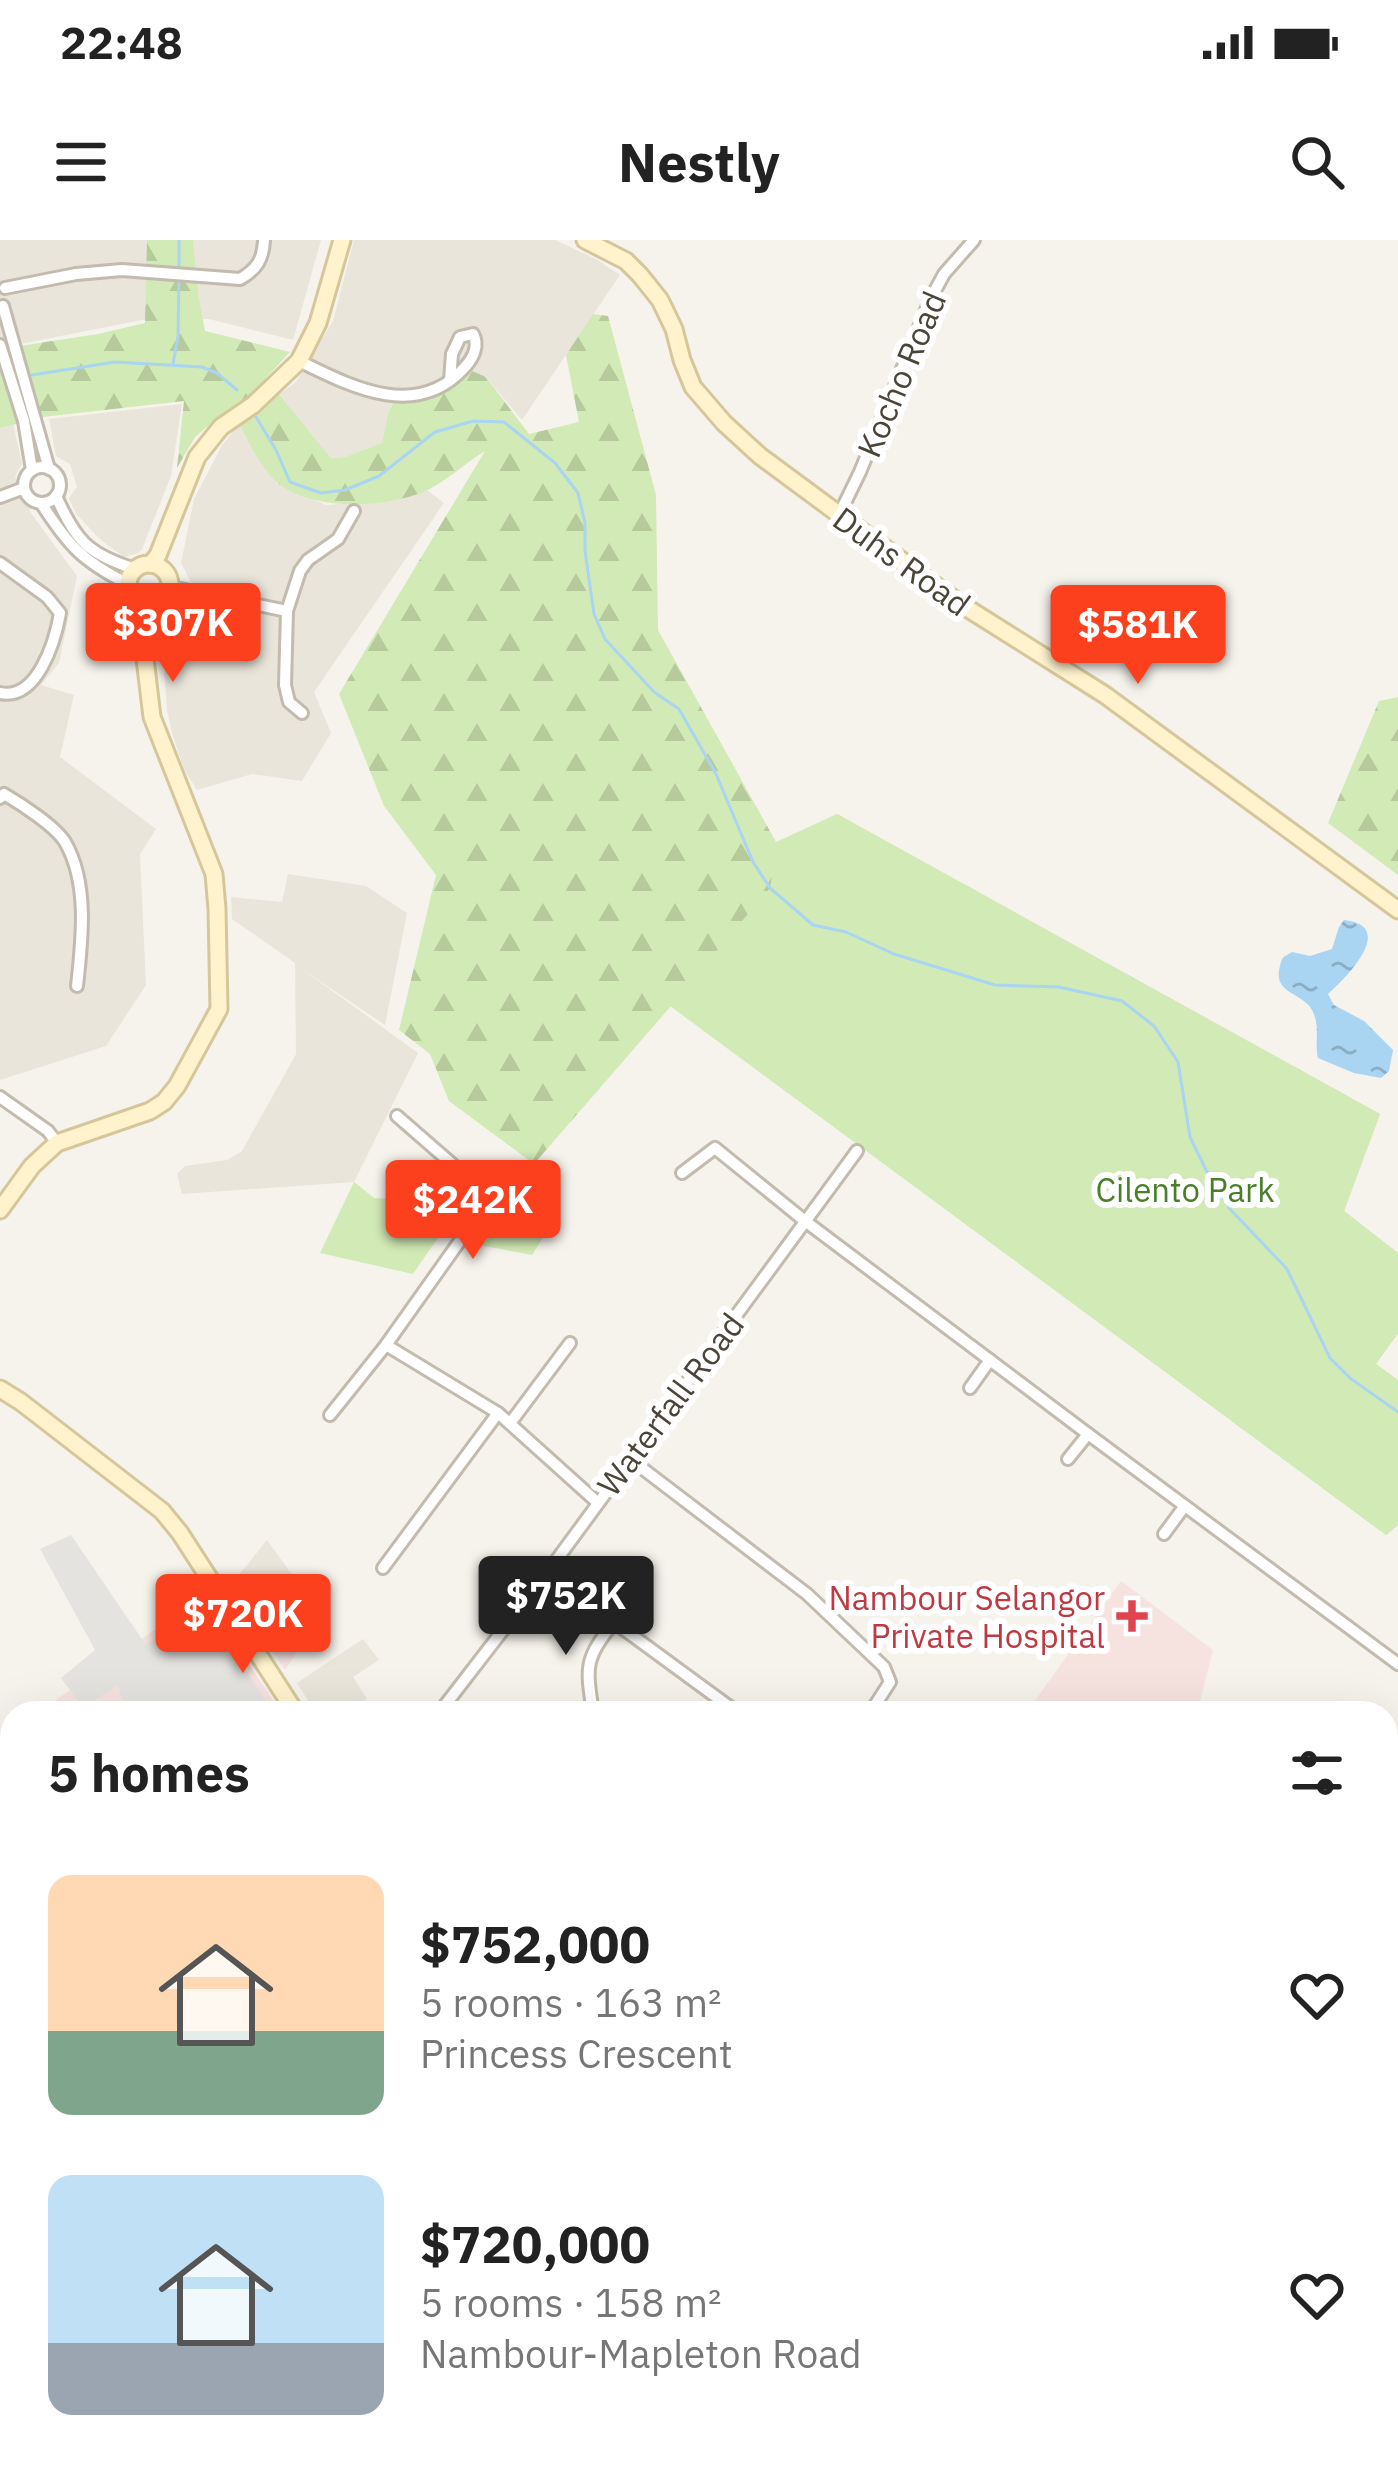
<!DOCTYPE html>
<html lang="en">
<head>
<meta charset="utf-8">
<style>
	body { margin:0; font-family:"IBM Plex Sans",sans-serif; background:#f6f6f6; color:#222; height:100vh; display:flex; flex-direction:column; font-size:45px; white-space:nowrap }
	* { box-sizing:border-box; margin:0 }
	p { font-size:39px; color:#767676 }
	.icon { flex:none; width:66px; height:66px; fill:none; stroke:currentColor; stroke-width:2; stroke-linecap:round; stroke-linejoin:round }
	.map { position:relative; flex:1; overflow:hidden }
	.drawer { position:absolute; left:0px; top:1461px; width:1398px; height:771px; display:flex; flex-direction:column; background:#fff; border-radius:36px 36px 0 0; box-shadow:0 12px 48px #0002 }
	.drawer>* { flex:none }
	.price { position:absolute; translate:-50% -102px; padding:0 27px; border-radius:12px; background:#fc3f1d; color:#fff; font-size:39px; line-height:78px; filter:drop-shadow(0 3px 6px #0008) }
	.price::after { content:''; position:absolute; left:50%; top:72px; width:36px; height:27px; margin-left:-18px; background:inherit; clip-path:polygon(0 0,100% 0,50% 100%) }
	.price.on { background:#222; color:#fff }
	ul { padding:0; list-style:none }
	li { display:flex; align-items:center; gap:36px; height:300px; padding:0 48px }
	li span { display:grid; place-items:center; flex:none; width:336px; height:240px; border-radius:24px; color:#555 }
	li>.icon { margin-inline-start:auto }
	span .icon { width:144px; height:144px; fill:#fffc; stroke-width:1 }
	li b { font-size:51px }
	h2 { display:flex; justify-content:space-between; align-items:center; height:144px; padding:0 48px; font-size:51px }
	.status { display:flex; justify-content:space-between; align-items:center; height:84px; padding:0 60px; background:#fff; direction:ltr }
	.status svg { height:33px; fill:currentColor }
	header { display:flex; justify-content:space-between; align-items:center; height:156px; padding:0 48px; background:#fff; font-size:54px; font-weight:700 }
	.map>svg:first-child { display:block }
</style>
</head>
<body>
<div class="status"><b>22:48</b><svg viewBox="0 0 49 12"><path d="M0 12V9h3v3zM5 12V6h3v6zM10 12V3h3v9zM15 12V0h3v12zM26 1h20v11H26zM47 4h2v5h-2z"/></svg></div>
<header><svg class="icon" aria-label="menu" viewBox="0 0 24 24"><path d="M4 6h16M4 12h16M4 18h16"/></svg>Nestly<svg class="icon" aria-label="search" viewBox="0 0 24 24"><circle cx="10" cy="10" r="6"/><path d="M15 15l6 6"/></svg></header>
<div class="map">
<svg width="1398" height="2230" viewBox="0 0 1398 2230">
	<defs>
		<pattern id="forest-firs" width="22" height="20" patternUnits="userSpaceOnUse" patternTransform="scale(3)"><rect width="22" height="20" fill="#d2eab5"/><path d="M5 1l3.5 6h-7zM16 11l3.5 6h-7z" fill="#b6ca9c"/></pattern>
		<pattern id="water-ripples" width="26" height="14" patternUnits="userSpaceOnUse" patternTransform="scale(3)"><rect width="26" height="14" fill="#a9d4f2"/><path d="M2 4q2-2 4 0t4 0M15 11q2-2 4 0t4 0" fill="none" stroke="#8caec5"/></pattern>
	</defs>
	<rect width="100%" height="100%" fill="#f6f3ec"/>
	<g fill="#eae5da">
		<polygon points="0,0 321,0 293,100 209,79 142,80 0,108"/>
		<polygon points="354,0 555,0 596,19 620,35 522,180 486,137 470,130 431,160 394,161 388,173 382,203 345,217 331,218 279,154 296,142 333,81"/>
		<polygon points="0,127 22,223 15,237 31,273 77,336 59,423 41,445 74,455 60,517 156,589 140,614 146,745 106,806 0,840"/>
		<polygon points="182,164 171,236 142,309 138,313 124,317 102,301 76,274 69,258 77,247 70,224 56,216 49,179"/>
		<polygon points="239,184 245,197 278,244 326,265 396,260 427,250 444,263 314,452 331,493 302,541 252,534 197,550 184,529 172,493 167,470 162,401 167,378 173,370 185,367 192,344 181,323 194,259 222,205"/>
		<polygon points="288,634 366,646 407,673 385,785 302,729 418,813 354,942 182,954 177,934 185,926 227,920 242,911 296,814 295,723 232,679 231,657 282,662"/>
		<polygon points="267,1300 296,1340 260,1391 230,1346"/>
		<polygon points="363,1399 379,1420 353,1437 367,1459 347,1473 316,1473 297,1443"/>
		<polygon points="1398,1621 1398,1926 1386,1927 1386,1623"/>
		<polygon points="1386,2065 1398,2091 1398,2230 1317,2230 1312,2220 1386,2220"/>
		<polygon points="524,2220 1011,2220 1008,2230 528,2230"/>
	</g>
	<g fill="#f6e3e0">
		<polygon points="296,1340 302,1350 299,1352 300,1357 304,1358 305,1356 321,1375 285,1430 260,1391"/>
		<polygon points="1121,1341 1213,1410 1197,1473 1026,1473"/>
		<polygon points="202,1356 282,1473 38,1473"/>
		<polygon points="12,1492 12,1635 0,1606 0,1500"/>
	</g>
	<g fill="url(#forest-firs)">
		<path d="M147,0H193L198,53L205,91L290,112L262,142L279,154L331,218L345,217L382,203L388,173L394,161L431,160L470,130L486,137L529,194L579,182L566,115L593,74L608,76L656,255L658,390L776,602L837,574L1380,874L1344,971L1398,1013V1093L1376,1124L1398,1140V1285L1386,1295L671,766L534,924L449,861L430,814L399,790L436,635L384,566L339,454L485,211C465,223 445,243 423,252C382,268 317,271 280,245C262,232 240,187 231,167L195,197L177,228L184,161L43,177L0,188V109L98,94L145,83Z"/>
		<polygon points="1398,457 1398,635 1328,583 1379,461"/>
	</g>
	<g fill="#d2eab5">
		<polygon points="837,574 1380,874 1344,971 1398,1013 1398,1093 1376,1124 1398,1140 1398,1285 1386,1295 670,766 770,648 777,603"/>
		<polygon points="354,942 374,958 407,960 444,989 413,1034 320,1013"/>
		<polygon points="499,971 554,980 532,1015 479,1005"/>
		<polygon points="1011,2220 1186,2220 1184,2230 1008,2230"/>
	</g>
	<polygon fill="#e5e3e0" points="71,1295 146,1405 205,1366 273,1473 126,1473 118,1445 83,1468 61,1438 95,1410 40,1309"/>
	<path fill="url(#water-ripples)" d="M1344,680C1398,686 1346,738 1328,754L1334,765L1364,781L1393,810L1389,831L1381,838L1354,833L1318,818C1314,801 1321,787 1312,770C1302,752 1272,754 1280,726C1283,715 1283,718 1292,712L1310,716L1332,709L1339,687Z"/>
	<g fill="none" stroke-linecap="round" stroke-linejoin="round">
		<g stroke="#a9d4f2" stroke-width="3">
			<polyline points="179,28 179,0"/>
			<polyline points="173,124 178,96 179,38"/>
			<polyline points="32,135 115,122 202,127 217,133 237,150"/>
			<polyline points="256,177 276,210 290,242 321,253 345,250 379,236 435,192 473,181 504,182 555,223 578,253 585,283 585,311 594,374 605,399 654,452 679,469 716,534 753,622 770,648 813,685 846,692 894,714 995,745 1059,747 1122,761 1154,786 1178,822 1190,897 1206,930 1230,969 1287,1029 1330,1118 1350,1138 1398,1172"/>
			<polyline points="0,2153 12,2161"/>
			<polyline points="63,2220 68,2230"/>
		</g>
		<defs>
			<g id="street">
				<path d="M5,48L76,34L122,30L240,39C257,29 263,20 264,0"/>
				<polyline points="3,66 49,229"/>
				<polyline points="0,105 24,181 32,230"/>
				<path d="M299,121C352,147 417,181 465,127C474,117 479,105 473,94L460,97L452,114L450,140"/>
				<circle cx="42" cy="245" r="18"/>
				<path d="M56,256C76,301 88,314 135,329"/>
				<polyline points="0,257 24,248"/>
				<path d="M41,263C68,305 82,321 128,344"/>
				<polyline points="839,275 860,232 931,58 944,34 974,0"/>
				<path d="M0,323L47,357L60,373C55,402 37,461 0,453"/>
				<polyline points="169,350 181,349 287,371"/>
				<polyline points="302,473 289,462 285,445 287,371 300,331 308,320 338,299 354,271"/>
				<path d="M0,558L4,554C21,564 55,586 65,602C89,643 82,701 77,746"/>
				<polyline points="0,857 48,891 57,903"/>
				<polyline points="682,933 715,908 805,981 1088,1194 1398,1424"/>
				<polyline points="386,1105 498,1173 597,1262"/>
				<polyline points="970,1148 990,1120"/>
				<polyline points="330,1175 386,1105 469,988 477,967 475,944 397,876"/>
				<polyline points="511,1182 570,1103"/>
				<polyline points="630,1219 807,1354 884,1427 890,1442 870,1473"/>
				<polyline points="1068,1219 1088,1194"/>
				<polyline points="1164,1294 1184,1267"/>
				<polyline points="383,1328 498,1173"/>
				<polyline points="547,1333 738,1473"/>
				<polyline points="439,1473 547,1333 857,911"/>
				<path d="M593,1473C586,1426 584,1420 614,1382"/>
				<polyline points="1386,1608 1398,1606"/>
				<polyline points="1386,1739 1398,1740"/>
				<polyline points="1386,1984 1398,2008"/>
				<polyline points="710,2220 713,2230"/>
				<polyline points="1298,2220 1303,2230"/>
				<polyline points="315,2230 321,2220"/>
				<polyline points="902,2230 905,2220"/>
			</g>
			<g id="secondary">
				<polyline points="585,0 626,21 640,35 660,60 674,89 682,120 693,147 724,183 760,216 959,363 1105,455 1398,670"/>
				<polyline points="151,324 158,315 197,217 221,187 253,165 299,121 318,83 342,0"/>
				<circle cx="149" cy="345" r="21"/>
				<polyline points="0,970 32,926 57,903 150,871 164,862 177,846 219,769 217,669 214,634 152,477 143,402 146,366"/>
				<polyline points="0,1149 21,1162 162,1271 180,1293 296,1473"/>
				<polyline points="1386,1941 1398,1939"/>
				<polyline points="510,2220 514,2230"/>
			</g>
		</defs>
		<use href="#street" stroke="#c2bbae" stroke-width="16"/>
		<use href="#secondary" stroke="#d6c79b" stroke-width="21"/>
		<use href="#street" stroke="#fff" stroke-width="10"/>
		<use href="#secondary" stroke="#fff3cd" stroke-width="15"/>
	</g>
	<path fill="#e0444e" stroke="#fff" stroke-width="4.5" d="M1126 1358h12v12h12v12h-12v12h-12v-12h-12v-12h12z"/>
	<g text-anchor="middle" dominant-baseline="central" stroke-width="12" stroke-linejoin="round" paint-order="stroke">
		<g font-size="33" fill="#4b4439" stroke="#fff">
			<text transform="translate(901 134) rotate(-67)">Kocho Road</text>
			<text transform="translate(902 321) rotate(36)">Duhs Road</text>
			<text transform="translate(670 1164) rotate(-53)">Waterfall Road</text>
		</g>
		<g font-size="33" fill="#4a7f2a" stroke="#fff">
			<text x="1185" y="949">Cilento Park</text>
		</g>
		<g font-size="33" fill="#be3a42" stroke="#fff" text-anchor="end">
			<text x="1105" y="1357">Nambour Selangor<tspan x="1105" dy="38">Private Hospital</tspan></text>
		</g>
	</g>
</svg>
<b class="price" style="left:173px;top:445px">$307K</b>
<b class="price" style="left:1138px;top:447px">$581K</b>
<b class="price" style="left:473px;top:1022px">$242K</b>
<b class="price on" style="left:566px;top:1418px">$752K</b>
<b class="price" style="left:243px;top:1436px">$720K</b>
<section class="drawer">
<h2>5 homes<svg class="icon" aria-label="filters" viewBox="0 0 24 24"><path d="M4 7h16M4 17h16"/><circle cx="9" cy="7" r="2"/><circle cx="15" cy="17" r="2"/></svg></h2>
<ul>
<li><span style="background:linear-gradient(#ffd9b3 65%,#7fa58c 0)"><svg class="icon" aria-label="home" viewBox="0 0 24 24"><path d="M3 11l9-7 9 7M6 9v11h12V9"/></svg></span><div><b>$752,000</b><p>5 rooms · 163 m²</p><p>Princess Crescent</p></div><svg class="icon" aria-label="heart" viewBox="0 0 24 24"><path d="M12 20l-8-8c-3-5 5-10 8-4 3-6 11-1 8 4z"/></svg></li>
<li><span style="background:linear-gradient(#bfe0f5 70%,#9aa5b1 0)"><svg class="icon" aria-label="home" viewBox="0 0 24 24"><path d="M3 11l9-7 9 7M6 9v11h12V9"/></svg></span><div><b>$720,000</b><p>5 rooms · 158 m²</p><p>Nambour-Mapleton Road</p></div><svg class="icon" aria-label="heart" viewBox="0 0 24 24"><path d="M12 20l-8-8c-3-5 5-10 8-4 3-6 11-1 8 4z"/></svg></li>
</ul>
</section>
</div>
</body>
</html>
